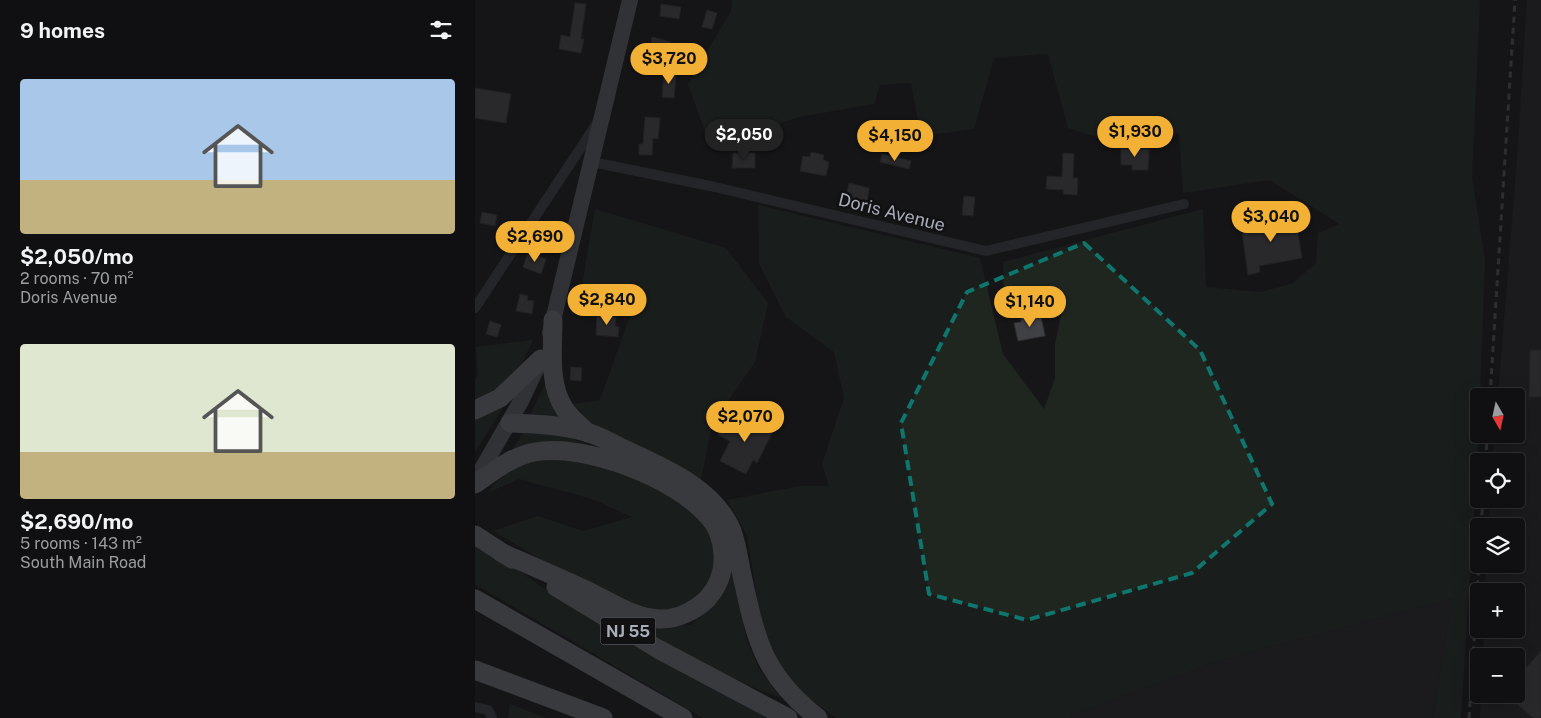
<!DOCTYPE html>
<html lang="en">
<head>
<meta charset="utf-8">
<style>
	body { margin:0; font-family:"Public Sans",sans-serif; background:#1e1e20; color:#f1f3f6; height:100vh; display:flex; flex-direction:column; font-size:19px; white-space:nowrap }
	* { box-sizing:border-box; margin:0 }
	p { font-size:16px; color:#9c9d9f }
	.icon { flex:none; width:28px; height:28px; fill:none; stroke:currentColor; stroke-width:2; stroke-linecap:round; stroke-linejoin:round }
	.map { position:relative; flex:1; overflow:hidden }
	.drawer { display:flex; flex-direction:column; background:#101012; width:475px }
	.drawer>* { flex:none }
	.needle { width:32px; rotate:171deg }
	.tools { position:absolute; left:995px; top:388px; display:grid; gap:10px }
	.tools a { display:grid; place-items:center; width:55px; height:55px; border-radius:5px; background:#101012; box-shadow:0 5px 20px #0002,0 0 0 1px #303032; font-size:25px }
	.price { position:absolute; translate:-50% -42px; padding:0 11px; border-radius:18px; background:#f2b134; color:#111; font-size:16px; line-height:32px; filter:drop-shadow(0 1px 2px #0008) }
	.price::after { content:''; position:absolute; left:50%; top:30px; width:15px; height:11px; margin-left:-8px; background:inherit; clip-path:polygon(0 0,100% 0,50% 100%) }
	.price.selected { background:#222; color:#fff }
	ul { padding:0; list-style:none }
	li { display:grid; align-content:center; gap:10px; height:265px; padding:0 20px }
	li span { display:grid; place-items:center; height:155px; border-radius:5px; color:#555 }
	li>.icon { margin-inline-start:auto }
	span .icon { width:90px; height:90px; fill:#fffc; stroke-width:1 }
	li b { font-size:21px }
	h2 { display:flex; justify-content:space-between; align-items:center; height:60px; padding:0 20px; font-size:21px }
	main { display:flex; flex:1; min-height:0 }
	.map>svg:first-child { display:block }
</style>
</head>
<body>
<main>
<section class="drawer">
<h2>9 homes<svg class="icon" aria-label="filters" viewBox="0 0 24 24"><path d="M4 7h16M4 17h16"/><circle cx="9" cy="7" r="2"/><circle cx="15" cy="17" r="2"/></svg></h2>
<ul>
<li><span style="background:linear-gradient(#a9c7e8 65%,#c2b280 0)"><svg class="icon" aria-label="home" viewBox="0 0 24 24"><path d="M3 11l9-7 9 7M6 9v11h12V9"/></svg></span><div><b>$2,050/mo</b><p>2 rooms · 70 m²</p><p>Doris Avenue</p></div></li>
<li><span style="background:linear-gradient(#dfe7d0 70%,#c2b280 0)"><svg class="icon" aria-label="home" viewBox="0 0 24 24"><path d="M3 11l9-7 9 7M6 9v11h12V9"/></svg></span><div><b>$2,690/mo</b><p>5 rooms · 143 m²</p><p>South Main Road</p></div></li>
</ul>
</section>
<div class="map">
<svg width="1066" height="718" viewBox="0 0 1066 718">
	<rect width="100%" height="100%" fill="#161618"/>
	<g fill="#222225">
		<polygon points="1052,0 1066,0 1066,718 1005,718 1006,694 1041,694 1041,656 1008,656 1009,629 1041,629 1041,591 1010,591 1011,564 1041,564 1041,526 1013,526 1015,499 1041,499 1041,461 1017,461 1020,434 1041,434 1041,396 1023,396 1042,160"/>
		<polygon points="977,599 958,718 597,718 596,715 745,660"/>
	</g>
	<g fill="#1e261f">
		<polygon points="257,0 1005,0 997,177 1010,260 1003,451 986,718 958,718 977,599 745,660 596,715 597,718 361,718 317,686 287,628 272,535 252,500 325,486 354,486 347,464 369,398 359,352 311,317 284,263 283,205 505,258 528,354 569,409 580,378 580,344 588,306 529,299 528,262 728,209 731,287 786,292 818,283 841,263 843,233 864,224 795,180 708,193 704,133 643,144 593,128 573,54 519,58 499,129 446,136 436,83 405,85 399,104 324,117 261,138 232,137 213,84 256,11"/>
		<polygon points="120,209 251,248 293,303 280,362 237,424 226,480 125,433 98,404 125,400 157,310 103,308"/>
		<polygon points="58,340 39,379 0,403 0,380 3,376 1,347"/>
		<polygon points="72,380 87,420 53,420"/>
		<polygon points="31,403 0,452 0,415"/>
		<polygon points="51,429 84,434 145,456 35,453"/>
		<path d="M89,458L144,470L190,490L222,513L241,543L239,576L225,598L201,612L180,614L72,563L18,531L63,516L108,531L157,517L117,499L44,479L12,493C35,464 54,462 89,458Z"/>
		<polygon points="0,538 65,586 244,689 300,718 228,718 0,584"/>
		<polygon points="255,556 272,641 283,667 306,698 240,673 157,624 217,625 244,597"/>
		<polygon points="35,704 71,718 33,718"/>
	</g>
	<g fill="#404145" stroke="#303034">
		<polygon points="100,3 111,4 106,39 109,39 106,53 84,49 86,35 95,37"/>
		<polygon points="186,4 206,7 204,19 185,16"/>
		<polygon points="232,10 242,13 237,29 227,27"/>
		<polygon points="177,37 196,42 193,57 174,53"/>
		<polygon points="189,73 201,74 199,98 187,97"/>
		<polygon points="0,88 36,94 31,123 0,118"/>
		<polygon points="170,117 185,118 183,139 178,138 177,155 164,155 164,144 168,144"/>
		<polygon points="646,148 674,149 673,170 657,170 657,165 646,165"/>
		<polygon points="336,152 349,155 348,160 354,162 351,176 325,171 328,156 335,157"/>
		<polygon points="258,153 280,153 280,168 257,168"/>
		<polygon points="588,153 599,154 598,178 603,178 602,195 588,194 589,190 571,189 572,176 587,177"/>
		<polygon points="407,154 436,161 434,169 405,162"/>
		<polygon points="374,183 394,188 392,202 371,198"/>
		<polygon points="489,196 500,197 498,216 487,215"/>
		<polygon points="7,212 22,215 20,226 5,223"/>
		<polygon points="820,216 827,258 784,266 785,272 773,275 767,232 777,230 776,224"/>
		<polygon points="53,253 71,259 66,274 48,267"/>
		<polygon points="45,294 53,296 52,300 59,301 57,314 41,311"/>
		<polygon points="122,315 141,317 140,326 144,327 143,337 121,335"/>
		<polygon points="559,315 560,318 566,317 570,336 543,341 539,323 546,322 546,318"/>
		<polygon points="15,321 26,325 22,337 11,334"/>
		<polygon points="1055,350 1066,350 1066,397 1054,397"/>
		<polygon points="96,367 107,368 106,381 95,380"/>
		<polygon points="264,414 274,420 276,416 293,425 290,430 297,433 282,463 278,460 271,474 245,461 255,441 243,435 248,425 256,430"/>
		<polygon points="1066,651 1066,718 1058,718 1030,694 1041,694 1041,679"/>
	</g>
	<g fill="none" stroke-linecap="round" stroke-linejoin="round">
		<g stroke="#37383d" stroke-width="10">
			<polyline points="117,162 240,187 511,251 709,204"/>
			<polyline points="0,308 122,123"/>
			<polyline points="0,707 13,710 17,718"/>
		</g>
		<g stroke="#53555c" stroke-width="16">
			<polyline points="75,333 155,0"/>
			<polyline points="0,481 46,401 65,361"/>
		</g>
		<g stroke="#63666e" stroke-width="19">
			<path d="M78,320C78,348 73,383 89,408C95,418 105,425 113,433"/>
			<polyline points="0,410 25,398 66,359"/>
			<path d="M35,423C62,424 91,425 117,434C129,438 140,445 151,450C190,468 240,489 257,531C262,545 264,561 267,575C281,640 288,675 343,718"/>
			<path d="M0,484C19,471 37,456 60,452C110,443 200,478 233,516C243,526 247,540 248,554C249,571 243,587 232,599C220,611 201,620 184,619C158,618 134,601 111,590C83,577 55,565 27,553"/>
			<polyline points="0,535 37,559"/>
			<polyline points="81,587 183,649 313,718"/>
			<polyline points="0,599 208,718"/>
			<polyline points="0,670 128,718"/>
		</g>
		<g stroke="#4a4c52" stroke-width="3" stroke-dasharray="6 5" stroke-linecap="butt">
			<polyline points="1015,396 1040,0"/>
			<polyline points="1011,461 1012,434"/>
			<polyline points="1006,526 1008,499"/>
			<polyline points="994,718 1004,564"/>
		</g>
	</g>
	<path d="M0 0H1066V718H0ZM609,243L725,350L797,504L717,573L552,620L454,594L426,423L492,292Z" fill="#161618" fill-opacity=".55" fill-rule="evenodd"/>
	<path fill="none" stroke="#0f766e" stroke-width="4" stroke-dasharray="10 6" stroke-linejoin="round" d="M609,243L725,350L797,504L717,573L552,620L454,594L426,423L492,292Z"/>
	<g text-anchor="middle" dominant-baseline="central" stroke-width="5" stroke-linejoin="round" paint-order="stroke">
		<rect fill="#111113" stroke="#7b7e86" stroke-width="1" x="125.5" y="617.5" width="55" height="27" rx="4"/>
		<g font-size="16" font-weight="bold" fill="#a8adb8">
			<text x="153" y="631">NJ 55</text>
		</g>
		<g font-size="18" fill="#a8adb8" stroke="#111113">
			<text transform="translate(417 212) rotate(14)">Doris Avenue</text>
		</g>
	</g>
</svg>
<div class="tools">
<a><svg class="needle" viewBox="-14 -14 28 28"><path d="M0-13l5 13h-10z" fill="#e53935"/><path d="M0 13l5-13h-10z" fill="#9c9d9f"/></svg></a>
<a><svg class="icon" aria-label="locate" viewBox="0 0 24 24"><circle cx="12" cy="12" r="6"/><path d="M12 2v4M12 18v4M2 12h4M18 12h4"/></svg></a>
<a><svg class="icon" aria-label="layers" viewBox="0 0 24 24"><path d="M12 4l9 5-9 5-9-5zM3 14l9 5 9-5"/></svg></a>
<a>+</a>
<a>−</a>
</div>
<b class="price" style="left:194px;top:85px">$3,720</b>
<b class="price" style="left:660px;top:158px">$1,930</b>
<b class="price selected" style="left:269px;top:161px">$2,050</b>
<b class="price" style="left:420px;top:162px">$4,150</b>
<b class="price" style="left:796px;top:243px">$3,040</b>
<b class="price" style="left:60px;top:263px">$2,690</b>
<b class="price" style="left:132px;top:326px">$2,840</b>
<b class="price" style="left:555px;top:328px">$1,140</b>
<b class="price" style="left:270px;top:443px">$2,070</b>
</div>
</main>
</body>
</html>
